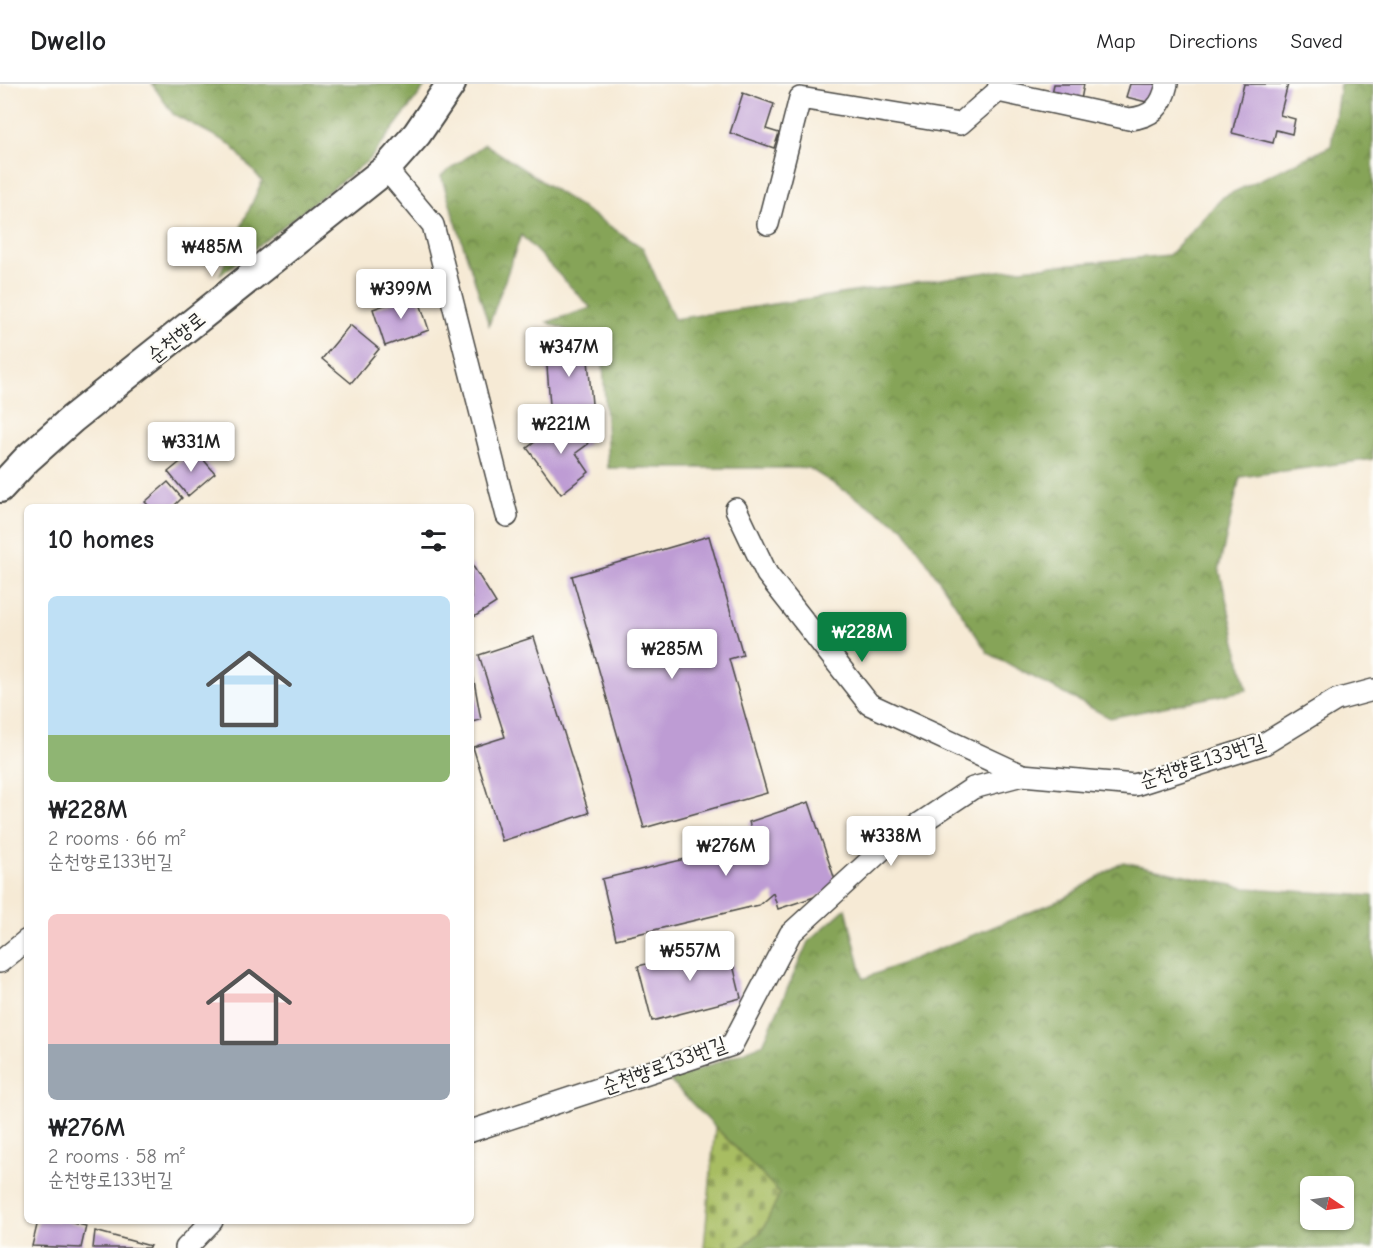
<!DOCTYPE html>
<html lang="en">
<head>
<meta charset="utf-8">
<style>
	body { margin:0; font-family:"Comic Neue","Poor Story",sans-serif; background:#f2f2f2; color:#202124; height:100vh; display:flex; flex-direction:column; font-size:22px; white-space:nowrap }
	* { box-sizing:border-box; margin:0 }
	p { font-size:20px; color:#757577 }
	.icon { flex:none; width:33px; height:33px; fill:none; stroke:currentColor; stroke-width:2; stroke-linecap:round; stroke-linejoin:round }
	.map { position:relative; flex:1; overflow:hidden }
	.sheet { position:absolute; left:24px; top:420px; width:450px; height:720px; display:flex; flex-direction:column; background:#fff; border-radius:9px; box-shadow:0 2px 4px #0004 }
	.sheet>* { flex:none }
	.needle { width:39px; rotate:103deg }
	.tools { position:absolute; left:1300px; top:1092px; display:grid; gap:12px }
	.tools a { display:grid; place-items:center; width:54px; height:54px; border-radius:9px; background:#fff; box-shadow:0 2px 4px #0004; font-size:30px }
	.price { position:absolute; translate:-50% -51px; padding:0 14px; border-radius:6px; background:#fff; color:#222; font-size:20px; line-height:39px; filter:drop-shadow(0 2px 3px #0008) }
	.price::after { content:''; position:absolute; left:50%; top:36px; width:18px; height:14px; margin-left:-9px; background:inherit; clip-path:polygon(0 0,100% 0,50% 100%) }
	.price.active { background:#0b8043; color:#fff }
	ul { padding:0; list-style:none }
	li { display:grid; align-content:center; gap:12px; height:318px; padding:0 24px }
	li span { display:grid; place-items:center; height:186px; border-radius:9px; color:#555 }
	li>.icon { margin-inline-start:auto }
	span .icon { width:108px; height:108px; fill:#fffc; stroke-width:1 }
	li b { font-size:26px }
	h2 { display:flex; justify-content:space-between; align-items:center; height:72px; padding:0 24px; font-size:26px }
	header { display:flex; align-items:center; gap:36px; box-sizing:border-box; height:84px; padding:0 30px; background:#fff; border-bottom:2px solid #e0e0e0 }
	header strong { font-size:28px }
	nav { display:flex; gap:33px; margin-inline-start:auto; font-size:21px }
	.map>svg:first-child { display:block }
</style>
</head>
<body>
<header>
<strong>Dwello</strong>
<nav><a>Map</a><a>Directions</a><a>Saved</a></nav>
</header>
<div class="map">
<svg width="1373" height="1164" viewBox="0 0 1373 1164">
	<defs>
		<pattern id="forest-crowns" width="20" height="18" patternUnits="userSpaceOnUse" patternTransform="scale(1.5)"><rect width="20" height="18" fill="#86a458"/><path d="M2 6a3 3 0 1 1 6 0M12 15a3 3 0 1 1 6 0" fill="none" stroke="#6e8649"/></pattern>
		<pattern id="cemetery-stones" width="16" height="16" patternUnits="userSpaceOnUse" patternTransform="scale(1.5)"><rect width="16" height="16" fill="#a8bd62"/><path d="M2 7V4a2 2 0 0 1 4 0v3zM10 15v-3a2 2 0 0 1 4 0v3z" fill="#899a51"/></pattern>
	</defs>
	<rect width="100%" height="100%" fill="#fdfcf7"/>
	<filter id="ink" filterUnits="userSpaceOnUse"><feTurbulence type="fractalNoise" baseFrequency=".0167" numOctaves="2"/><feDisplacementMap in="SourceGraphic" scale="12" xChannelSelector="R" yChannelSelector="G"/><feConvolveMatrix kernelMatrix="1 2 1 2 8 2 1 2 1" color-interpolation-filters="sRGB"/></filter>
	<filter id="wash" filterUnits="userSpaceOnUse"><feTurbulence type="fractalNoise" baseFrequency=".008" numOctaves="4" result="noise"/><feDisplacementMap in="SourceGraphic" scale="24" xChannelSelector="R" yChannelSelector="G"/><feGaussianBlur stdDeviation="1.35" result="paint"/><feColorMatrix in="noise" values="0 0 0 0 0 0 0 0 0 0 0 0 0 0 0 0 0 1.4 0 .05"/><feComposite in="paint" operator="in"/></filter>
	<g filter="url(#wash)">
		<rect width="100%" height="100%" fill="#f6ead5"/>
		<g fill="url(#forest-crowns)" stroke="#586842" stroke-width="1.5" fill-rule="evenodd">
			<polygon points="152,0 427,0 370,75 219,192 262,97 230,60 173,30"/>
			<polygon points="1340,0 1373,0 1373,375 1240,393 1219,484 1247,606 1110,634 988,569 904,444 809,384 608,384 602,255 586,254 547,238 591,224 521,151 489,241 441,92 485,60 643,164 674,235 988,188 1169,171 1223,113 1331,62"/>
			<path d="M1123,778L1246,804L1373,812V1164H741L762,1147L780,1109L670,997L763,960L808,858L846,824L863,895L1063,815ZM1311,1102H1344V1136H1311Z"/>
		</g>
		<polygon fill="url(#cemetery-stones)" stroke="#6a7446" stroke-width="1.5" points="715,1043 780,1109 762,1147 741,1164 704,1164"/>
		<g id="blocks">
			<g fill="#be9cd4">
				<polygon points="1054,0 1084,0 1080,21 1051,14"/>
				<polygon points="1130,0 1160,0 1155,20 1126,13"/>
				<polygon points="1244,0 1288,0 1280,31 1295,35 1292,50 1276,46 1273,59 1232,49"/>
				<polygon points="743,9 774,20 766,45 779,49 774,64 730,49"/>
				<polygon points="417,210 429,246 385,262 373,225"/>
				<polygon points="350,241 379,265 351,299 322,275"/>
				<polygon points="586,254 593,331 551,334 545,257"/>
				<polygon points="568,333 588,360 576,369 589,388 561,410 527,364"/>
				<polygon points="195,366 215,389 188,412 168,388"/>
				<polygon points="168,398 182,414 173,423 150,423 145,418"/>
				<polygon points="709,452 743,571 729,575 767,709 644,744 572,492"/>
				<polygon points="471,479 496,519 474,533 471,528"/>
				<polygon points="534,553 589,729 502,757 473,663 505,653 479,571"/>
				<polygon points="471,580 481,636 471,638"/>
				<polygon points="809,718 838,805 778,825 773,809 759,821 616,855 602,795 756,758 749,738"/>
				<polygon points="728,860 741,914 652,937 638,882"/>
				<polygon points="38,1137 65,1137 86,1142 81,1164 32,1162"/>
				<polygon points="95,1147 150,1162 148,1164 93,1164"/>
			</g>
		</g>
	</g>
	<g filter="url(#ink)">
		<use href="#blocks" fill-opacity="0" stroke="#494844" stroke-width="1.5"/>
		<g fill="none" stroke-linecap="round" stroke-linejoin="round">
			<defs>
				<g id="street">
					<path d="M999,0L998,7L1129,35C1152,33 1162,23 1167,0"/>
					<polyline points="386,85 433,141 507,432"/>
					<polyline points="768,140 800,14 960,40 998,7"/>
					<polyline points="736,425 767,490 869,620 1022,691"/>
					<polyline points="0,878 27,856"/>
					<polyline points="471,1047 732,961 790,850 886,762 973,704 1022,691 1135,701 1264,660 1336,616 1373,606"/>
					<polyline points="186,1164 212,1137"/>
				</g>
				<polyline id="secondary" points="0,404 27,375 72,335 386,85 417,50 451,0"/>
			</defs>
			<use href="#street" stroke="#494844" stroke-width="24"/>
			<use href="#secondary" stroke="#494844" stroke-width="32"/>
			<use href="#street" stroke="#fff" stroke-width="21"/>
			<use href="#secondary" stroke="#fff" stroke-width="28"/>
		</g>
	</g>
	<g text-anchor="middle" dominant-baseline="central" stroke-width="4.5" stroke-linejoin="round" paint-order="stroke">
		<g font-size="21" fill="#2b2b2b" stroke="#fdfcf7">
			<text transform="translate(176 253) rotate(-39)">순천향로</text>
			<text transform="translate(1202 677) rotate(-18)">순천향로133번길</text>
			<text transform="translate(664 981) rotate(-20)">순천향로133번길</text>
		</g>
	</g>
</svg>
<div class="tools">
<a><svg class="needle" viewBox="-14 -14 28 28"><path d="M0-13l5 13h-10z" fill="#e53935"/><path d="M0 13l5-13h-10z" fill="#757577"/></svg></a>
</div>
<b class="price" style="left:212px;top:194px">₩485M</b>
<b class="price" style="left:401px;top:236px">₩399M</b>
<b class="price" style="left:569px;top:294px">₩347M</b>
<b class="price" style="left:561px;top:371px">₩221M</b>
<b class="price" style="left:191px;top:389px">₩331M</b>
<b class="price active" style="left:862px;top:579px">₩228M</b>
<b class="price" style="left:672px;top:596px">₩285M</b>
<b class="price" style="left:891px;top:783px">₩338M</b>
<b class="price" style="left:726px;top:793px">₩276M</b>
<b class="price" style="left:690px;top:898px">₩557M</b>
<section class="sheet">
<h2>10 homes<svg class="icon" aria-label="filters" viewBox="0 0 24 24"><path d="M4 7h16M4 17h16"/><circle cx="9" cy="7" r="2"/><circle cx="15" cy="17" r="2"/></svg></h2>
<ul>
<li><span style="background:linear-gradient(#bfe0f5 75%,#8fb573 0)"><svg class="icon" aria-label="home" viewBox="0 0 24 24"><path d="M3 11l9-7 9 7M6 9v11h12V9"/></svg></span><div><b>₩228M</b><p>2 rooms · 66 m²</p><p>순천향로133번길</p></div></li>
<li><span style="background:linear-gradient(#f6c9c9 70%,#9aa5b1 0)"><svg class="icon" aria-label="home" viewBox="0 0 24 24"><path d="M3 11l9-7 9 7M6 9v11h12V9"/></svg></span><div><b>₩276M</b><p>2 rooms · 58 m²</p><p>순천향로133번길</p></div></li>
</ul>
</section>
</div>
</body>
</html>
